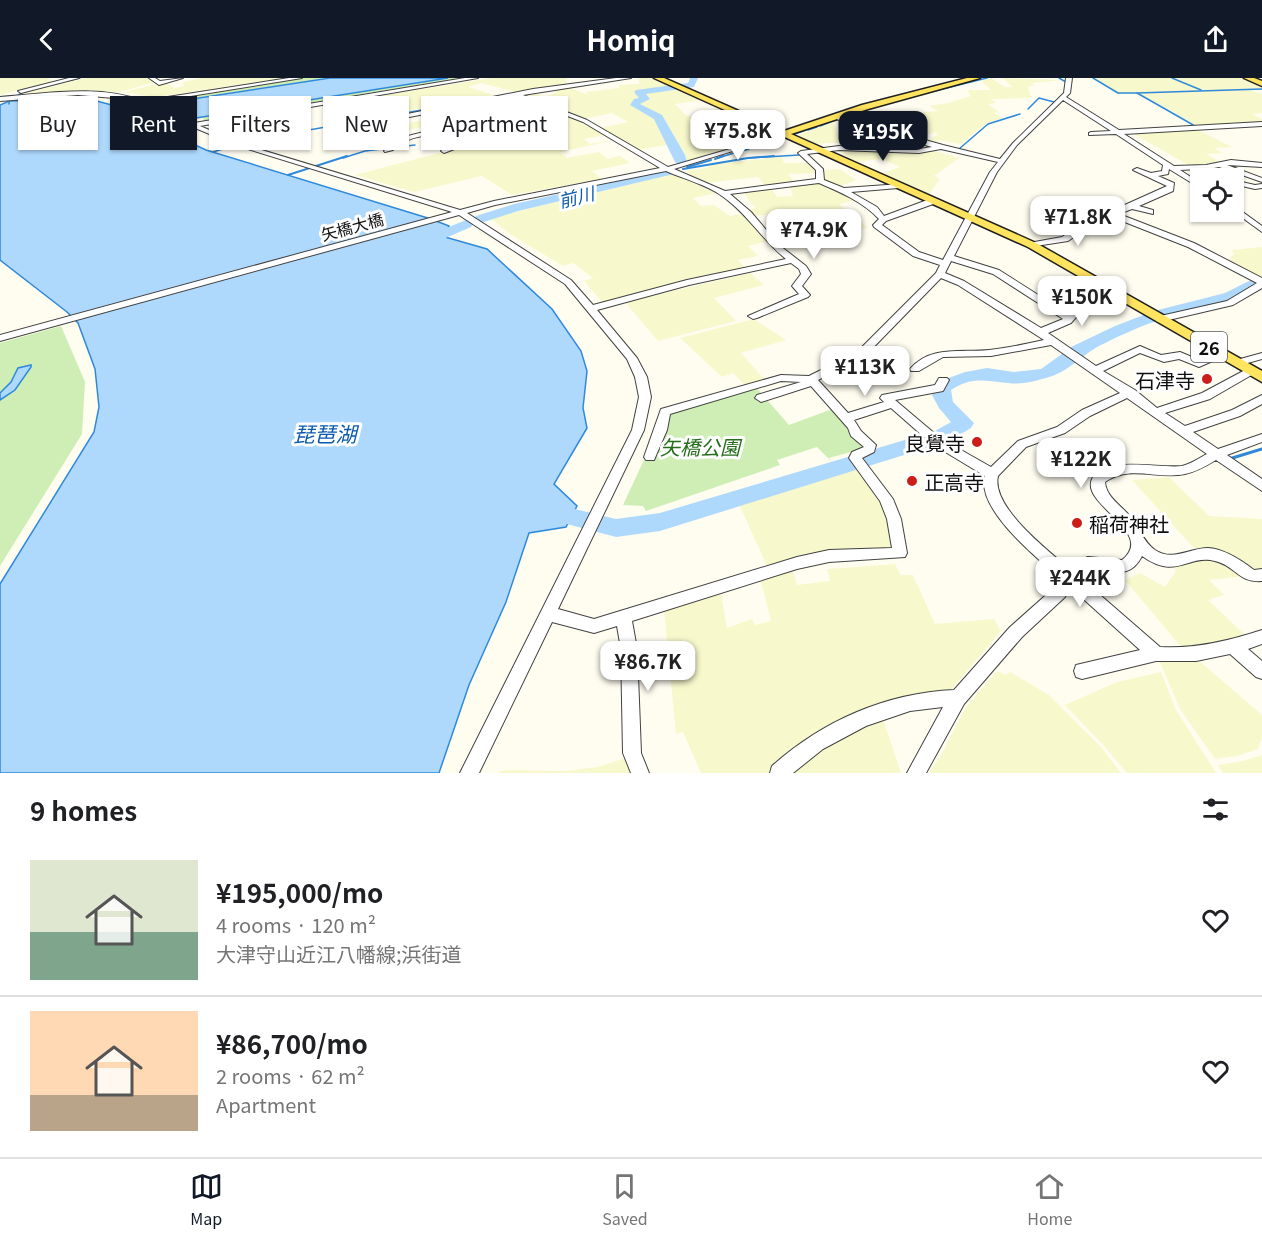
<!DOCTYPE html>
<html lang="en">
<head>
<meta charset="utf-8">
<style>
	body { margin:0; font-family:Georgia,"Noto Sans JP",serif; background:#f6f6f6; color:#202124; height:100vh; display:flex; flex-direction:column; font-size:22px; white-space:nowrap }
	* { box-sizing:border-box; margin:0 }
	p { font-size:20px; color:#757577 }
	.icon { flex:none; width:33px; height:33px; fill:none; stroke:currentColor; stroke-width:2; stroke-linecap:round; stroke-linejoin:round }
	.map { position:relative; height:695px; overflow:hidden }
	.sheet { display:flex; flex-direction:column; background:#fff; flex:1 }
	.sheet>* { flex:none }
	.hud { position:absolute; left:18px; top:18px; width:600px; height:54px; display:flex; gap:12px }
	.tools { position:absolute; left:1190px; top:90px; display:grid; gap:12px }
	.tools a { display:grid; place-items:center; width:54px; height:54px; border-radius:0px; background:#fff; box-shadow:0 2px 4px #0004; font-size:30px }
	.price { position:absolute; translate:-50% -51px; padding:0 14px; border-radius:12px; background:#fff; color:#222; font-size:20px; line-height:39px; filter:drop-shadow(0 2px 3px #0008) }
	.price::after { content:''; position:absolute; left:50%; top:36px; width:18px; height:14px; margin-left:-9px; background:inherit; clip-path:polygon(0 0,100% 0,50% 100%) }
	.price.on { background:#111827; color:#fff }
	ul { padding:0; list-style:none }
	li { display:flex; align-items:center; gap:18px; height:150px; padding:0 30px }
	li+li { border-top:2px solid #e0e0e0 }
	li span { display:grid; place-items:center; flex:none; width:168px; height:120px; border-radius:0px; color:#555 }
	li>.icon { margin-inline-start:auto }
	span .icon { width:72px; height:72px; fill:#fffc; stroke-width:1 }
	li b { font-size:26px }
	h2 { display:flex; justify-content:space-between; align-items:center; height:72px; padding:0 30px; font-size:26px }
	.chip { padding:0 21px; border-radius:0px; background:#fff; box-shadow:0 2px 4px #0004; font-size:21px; line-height:54px }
	.chip.on { background:#111827; color:#fff }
	header { display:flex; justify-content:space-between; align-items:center; height:78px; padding:0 30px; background:#111827; color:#fff; font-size:27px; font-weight:700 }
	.menu { display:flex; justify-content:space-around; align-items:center; height:84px; border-top:2px solid #e0e0e0; background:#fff; font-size:16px; color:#757577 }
	.menu a { display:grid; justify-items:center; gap:3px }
	.menu .on { color:#111827 }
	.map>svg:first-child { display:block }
</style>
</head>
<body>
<header><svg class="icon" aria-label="back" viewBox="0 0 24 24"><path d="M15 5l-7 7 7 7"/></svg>Homiq<svg class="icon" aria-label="share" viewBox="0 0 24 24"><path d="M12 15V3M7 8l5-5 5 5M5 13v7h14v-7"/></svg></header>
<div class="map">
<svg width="1262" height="695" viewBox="0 0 1262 695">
	<rect width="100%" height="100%" fill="#fffdf0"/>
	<g fill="#f8f8cd">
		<polygon points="0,0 48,0 51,4 0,17"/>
		<polygon points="84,0 149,0 155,4 119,14 81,12 24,16"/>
		<polygon points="201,0 286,0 155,19 124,14 164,4 175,10 185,8 181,5"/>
		<polygon points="491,0 567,0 566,7 516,14 481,5 468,9 494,17 376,39 368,34 357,31 367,28 355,22"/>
		<polygon points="639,0 653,0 701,22 675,26 687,38 695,38 699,46 709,46 724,72 686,83 683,74 676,65 639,72 601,50 628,44 612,35 583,41 526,18 537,16 543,19 557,15 553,12 569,9 588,17 586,14 619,10 619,7 639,6"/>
		<polygon points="991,0 1005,9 1012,9 1003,0 1063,2 1031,5 1035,7 1028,9 1031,20 991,21 996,25 988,26 999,34 994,35 1002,40 985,46 961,66 939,62 934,66 926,64 938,56 935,54 918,61 855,43 880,37 938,33 929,28 948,25 971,18 967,12 991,12 981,3"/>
		<polygon points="1093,0 1242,0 1262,8 1262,11 1250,12 1262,16 1262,35 1252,36 1262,41 1262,45 1196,47 1138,15 1118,15"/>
		<polygon points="516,17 542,27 532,29 537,33 551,30 605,57 584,61 590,66 615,62 560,74 567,80 599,74 607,81 620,78 630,85 592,93 602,101 512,117 482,98 414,114 355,97 466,68 454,57 441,53 433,47 402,53 394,48 469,33 460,27"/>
		<polygon points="833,45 843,64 816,66 797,57"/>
		<polygon points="1194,50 1232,69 1214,70 1223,75 1206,76 1220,84 1190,88 1132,55"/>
		<polygon points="839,72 932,72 959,80 934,98 940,101 928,117 880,96 900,89 882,81 853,84"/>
		<polygon points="782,79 784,85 812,85 818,95 788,96 795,105 765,108 758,99 705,105 685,97 690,96 687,93 707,90 712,86"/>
		<polygon points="840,91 856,102 838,109 822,103 822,92"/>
		<polygon points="672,96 717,115 693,120 701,128 714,127 730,138 742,136 768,163 748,168 758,178 738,182 746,191 602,224 584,203 593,200 573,185 563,188 510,156 490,140"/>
		<polygon points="822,105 856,122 839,126 868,150 834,156 824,154 817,147 803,147 783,144 778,136 752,138 746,133 755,130 742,113 771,110 777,119 793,118 790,108"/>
		<polygon points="1262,169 1262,199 1256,199 1226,185 1234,176 1231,172"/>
		<polygon points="750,195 764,207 714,220 736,243 658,263 625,224"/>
		<polygon points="754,241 786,262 741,275 766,303 746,308 733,295 722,299 680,260"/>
		<polygon points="855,387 883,424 896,471 768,490 738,424"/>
		<polygon points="1169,399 1209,438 1262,441 1262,493 1254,494 1193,469 1132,402"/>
		<polygon points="1202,479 1211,479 1245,498 1209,502 1224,517 1208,522 1246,558 1183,571 1125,502 1140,495 1165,509 1176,493 1171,485 1196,483"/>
		<polygon points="895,486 901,497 913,497 935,546 994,541 1001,553 950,613 856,637 824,649 799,667 769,695 701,695 683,654 676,656 664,533 721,516 727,550 752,541 755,547 771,543 761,503 793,493 797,507 830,503 827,491"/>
		<polygon points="1197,581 1262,637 1262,660 1258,671 1237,678 1215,681 1180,631 1159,582"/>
		<polygon points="997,593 1006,597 1010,594 1049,617 1101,669 1121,695 929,695 941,677 966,629"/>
		<polygon points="1161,594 1176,632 1216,695 1127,695 1105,669 1065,627 1117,604"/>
		<polygon points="883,641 901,695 789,695 818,669"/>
		<polygon points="1262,677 1262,695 1223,695 1218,687 1243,683"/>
		<polygon points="628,679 634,695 497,695 504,692 564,693 598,689"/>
	</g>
	<g fill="#ceeeb5">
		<polygon points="302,0 327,0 156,26 154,25 160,23 153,24"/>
		<polygon points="448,0 464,0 202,44 197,44 204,42 203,40 190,41"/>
		<polygon points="61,248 85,304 82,356 0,488 0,265"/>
		<polygon points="754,307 789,347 835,330 862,368 858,372 829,380 832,384 817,369 777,382 780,387 646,433 643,428 623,427 656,356 661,333"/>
	</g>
	<g fill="#afd9fc" stroke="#2f89db" stroke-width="1.5">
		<polygon points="330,0 448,0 177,43 157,51 155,56 178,59 206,72 431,141 449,148 445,159 487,171 552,231 581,273 587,293 583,330 587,350 554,406 577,428 566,449 529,455 506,524 469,607 439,695 0,695 0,506 94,354 99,329 95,291 78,245 67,234 0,182 0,27 9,23 89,21 127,31"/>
		<polygon points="31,287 31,289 15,312 0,322 0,315 11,304 18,290"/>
	</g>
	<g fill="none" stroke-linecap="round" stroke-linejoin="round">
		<g stroke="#2f89db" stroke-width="1.5">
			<polyline points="1059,0 1066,4"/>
			<polyline points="1093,0 1118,15 1137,15"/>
			<polyline points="1172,0 1201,12"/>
			<polyline points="67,3 80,0"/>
			<polyline points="898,22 987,0"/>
			<polyline points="9,26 9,23 23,14"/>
			<polyline points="1028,31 1039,20 1054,24"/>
			<polyline points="854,36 881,27"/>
			<polyline points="842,40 852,36"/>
			<polyline points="820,48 830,44"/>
			<polyline points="1195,48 1137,15 1262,11"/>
			<polyline points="808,52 817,49"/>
			<polyline points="795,56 806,52"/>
			<polyline points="959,71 988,46 1020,36"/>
			<polyline points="742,73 749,71"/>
			<polyline points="213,74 253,62 495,19"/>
			<polyline points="343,80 365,73 415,67"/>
			<polyline points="718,80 737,74"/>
			<polyline points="748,80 799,77"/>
		</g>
		<g stroke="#2f89db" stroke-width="2">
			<polyline points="715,81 723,78"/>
			<polyline points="687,89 711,82"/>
			<polyline points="683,91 748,80 774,78"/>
			<polyline points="288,97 347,78"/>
		</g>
		<polyline stroke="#2f89db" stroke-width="3" points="1229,381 1262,371"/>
		<g fill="#afd9fc" fill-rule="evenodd">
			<polygon points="690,0 698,0 694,9 646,16 650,21 640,26 662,37 685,77 687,84 681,87 675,84 654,41 630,27 634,21 639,20 634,14 636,12 688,5"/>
			<polygon points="670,91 674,92 674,96 518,133 481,145 474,141 476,138 514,126"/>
			<polygon points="466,142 473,146 471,149 427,168 417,168 415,165 417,162"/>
			<path d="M1257,199L1262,201V207C1233,227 1201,230 1167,240C1144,246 1121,257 1099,268C1082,277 1068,294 1049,299C1036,303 1021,307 1008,305C986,303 972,298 951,312L953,324L974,345L971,350L949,363L660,453L616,459L563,445L560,439L563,433L571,430L616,441L660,435L935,353L951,344L939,330L932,317L938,304L965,294L987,290L1014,294L1041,291L1073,268L1115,248L1154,233L1225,215Z"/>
		</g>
		<defs>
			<g id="minor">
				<polygon points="69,0 79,0 21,15 18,13"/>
				<polygon points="149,0 155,0 160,3 183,0 159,7"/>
				<path d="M289,0H302L147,25L194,45L465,0H478L200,48L242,66L460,132L494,123L660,90L583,44L516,18L384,44L403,60C425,52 448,48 465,67L444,75L441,73L442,72L458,66C440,50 414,58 395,68L393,72L385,74L384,73L390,66L398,62L377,44V42L533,11L616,0H631L523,17L587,42L668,89L785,55V57L674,91L725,113L816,101V92L798,75L801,73L839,68L919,71L932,69L833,40L835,37L943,67L1000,81L1013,65L1064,15L1066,0H1072L1070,15L1066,19L1119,52L1262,44V48L1124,56L1174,88L1206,87L1231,82L1262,85V89L1227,87L1262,100V104L1219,89L1209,91L1226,100H1218L1199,91L1180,92L1200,105V110L1169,91L1168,96L1158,98L1174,105L1173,113L1139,128L1153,132V136L1132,131L1119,136L1194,165L1262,200V210L1233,227L1160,244L1156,243V239L1227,223L1257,205L1188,169L1112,139L1084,152L1068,163L1029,169V165L1062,159L1078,148L1167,108L1133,92L1137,90L1151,95L1162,93L1163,87L1116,56L1089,57V55L1091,54L1111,53L1063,22L1017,67L997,94L954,178L999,192L1068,236L1077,222L1087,214L1111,209V213L1093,218L1084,225L1079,236L1071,245L1048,255L1096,288L1140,268L1161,277L1180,274L1199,282L1216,274H1224L1225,276L1224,278L1199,289L1179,281L1164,284L1140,275L1103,293L1135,312L1157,330L1202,315L1247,291H1255L1256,293L1255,295L1210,321L1165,335L1185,348L1232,332L1262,317V326L1240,338L1193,354L1218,371L1262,356V364L1227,377L1262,401V413L1216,382C1206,388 1196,394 1185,396C1157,402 1130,386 1105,404C1106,418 1119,426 1128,436C1141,449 1141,462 1155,472C1173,484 1189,470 1208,470C1225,471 1241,482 1254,492L1262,491V503C1238,505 1236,488 1215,483C1187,476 1177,503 1142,478C1126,510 1100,482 1076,496L1160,569C1195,571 1229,563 1262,552V566L1248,571L1262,583V601L1256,599L1230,576L1196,583H1156L1082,601L1076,599L1074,593L1076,587L1140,572L1070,509L1065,519L1022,559L964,626L926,695H907L943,629L910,633L866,648L823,671L793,695H770L772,688C823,643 885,615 954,612L1010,549L1055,509L1060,500C1037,480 976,431 985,398L932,366L891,330L854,342L861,353L876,367L874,374L862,380L893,421L901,441L907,475L905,479L829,484L797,491L632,543L637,571L641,675L649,695H631L623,675L621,571L617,548L594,555L552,544L479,695H460L632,352L639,319L635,299L627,281L565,206L459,137L0,263V257L452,134L238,68L126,21L78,17L0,23V19C44,16 100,6 142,23ZM941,71L998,84L990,94L943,182L919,174L882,147L886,143L936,125V121H930L884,138L877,129L851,114L898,110H901V106L844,110L824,102L823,91L807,76L839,72L919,75ZM666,93C684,101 707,107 722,118C747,135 762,162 786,181L687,202L593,227L571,202L467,135L495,127ZM819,105C840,114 863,124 879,141L873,147L874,149L913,178L940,187L936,195L857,274L809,298L781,297L661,331L644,379L646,382H654L667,352L670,336L781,303L801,304L757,317L755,320L761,324L811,308L848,350L851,358L864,369L852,374L849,380L880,423L887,441L892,470L829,472L797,479L594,541L558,531L644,352L651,319L647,299L637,280L597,232L689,207L791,185L799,191L801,196L792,208L799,216L748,238L753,241L757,240L808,219L810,217L802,208L811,196L806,188L779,167L751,134L730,116ZM951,183L993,196L1063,241L1041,250L964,203L945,195ZM941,200L958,207L1044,262C1026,266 1008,270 989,272C960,275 931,267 910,291L911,293H919L943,279L991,278L1051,267L1120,315L1082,332L1057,349L1018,363L991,389L940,360L895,322L943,313L949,302L947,300H939L935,307L882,317L880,320L884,324L848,335L818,302L865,278ZM1127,320L1207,376C1199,380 1191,386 1182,388C1161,391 1103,377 1092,401C1080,427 1157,454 1122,482L1088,479L1066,488C1045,470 991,428 998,398L1026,369L1065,355L1090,338Z"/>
				<polygon points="1233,102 1255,107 1262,106 1262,110 1255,111 1233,106"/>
				<polygon points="1233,127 1262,148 1262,154 1233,133"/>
				<polygon points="1262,275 1262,281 1237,288 1232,285 1233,283"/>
			</g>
			<g id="major">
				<polygon points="654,0 664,0 784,53 862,27 967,0 980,0 868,31 791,56 1036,165 1262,293 1262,304 1028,169"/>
				<polygon points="1244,0 1254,0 1262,3 1262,8"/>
			</g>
		</defs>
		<use href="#minor" stroke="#424242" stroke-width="2"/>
		<use href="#major" stroke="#202020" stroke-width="3"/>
		<use href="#minor" fill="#fff" fill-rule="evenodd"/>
		<use href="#major" fill="#ffe460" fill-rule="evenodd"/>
	</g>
	<g fill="#cd1d18" stroke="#fff" stroke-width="2">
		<circle cx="1207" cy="301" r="6"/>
		<circle cx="977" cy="364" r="6"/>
		<circle cx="912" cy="403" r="6"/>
		<circle cx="1077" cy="445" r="6"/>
	</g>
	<g text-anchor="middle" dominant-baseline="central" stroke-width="6" stroke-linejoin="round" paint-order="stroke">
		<g font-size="16" fill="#0f0f0f" stroke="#fff">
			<text transform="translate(352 148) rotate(-15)">矢橋大橋</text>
		</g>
		<g font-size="18" font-style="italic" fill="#0b5aae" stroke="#fff">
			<text transform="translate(576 118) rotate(-14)">前川</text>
		</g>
		<rect fill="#fff" stroke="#575757" stroke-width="1.5" x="1191" y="254" width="36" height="30" rx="4.5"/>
		<g font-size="18" font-weight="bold" fill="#0f0f0f">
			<text x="1209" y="269">26</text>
		</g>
		<g font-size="20" fill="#0f0f0f" stroke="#fff" text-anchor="end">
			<text x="1195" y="301">石津寺</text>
			<text x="965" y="364">良覺寺</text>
			<text x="924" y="403" text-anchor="start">正高寺</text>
			<text x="1089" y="445" text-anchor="start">稲荷神社</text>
		</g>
		<g font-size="20" font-style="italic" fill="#236e18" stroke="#fff">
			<text x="700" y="368">矢橋公園</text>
		</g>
		<g font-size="21" font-style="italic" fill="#0b5aae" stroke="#fff">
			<text x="325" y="355">琵琶湖</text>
		</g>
	</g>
</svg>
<div class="tools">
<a><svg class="icon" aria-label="locate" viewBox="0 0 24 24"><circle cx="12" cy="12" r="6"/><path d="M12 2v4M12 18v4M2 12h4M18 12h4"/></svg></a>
</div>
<b class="price" style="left:738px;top:83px">¥75.8K</b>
<b class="price on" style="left:883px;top:84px">¥195K</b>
<b class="price" style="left:1078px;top:169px">¥71.8K</b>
<b class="price" style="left:814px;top:182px">¥74.9K</b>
<b class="price" style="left:1082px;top:249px">¥150K</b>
<b class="price" style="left:865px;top:319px">¥113K</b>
<b class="price" style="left:1081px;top:411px">¥122K</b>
<b class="price" style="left:1080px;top:530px">¥244K</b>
<b class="price" style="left:648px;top:614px">¥86.7K</b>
<div class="hud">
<a class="chip">Buy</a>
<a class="chip on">Rent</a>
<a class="chip">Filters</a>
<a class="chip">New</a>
<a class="chip">Apartment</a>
</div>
</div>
<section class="sheet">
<h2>9 homes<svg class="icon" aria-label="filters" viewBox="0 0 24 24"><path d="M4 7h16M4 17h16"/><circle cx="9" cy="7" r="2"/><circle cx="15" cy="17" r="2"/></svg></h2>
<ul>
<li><span style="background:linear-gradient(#dfe7d0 60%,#7fa58c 0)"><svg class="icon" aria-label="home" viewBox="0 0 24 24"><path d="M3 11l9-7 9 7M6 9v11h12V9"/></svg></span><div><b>¥195,000/mo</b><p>4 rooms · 120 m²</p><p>大津守山近江八幡線;浜街道</p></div><svg class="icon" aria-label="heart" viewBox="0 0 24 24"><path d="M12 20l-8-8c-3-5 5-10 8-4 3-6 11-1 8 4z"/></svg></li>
<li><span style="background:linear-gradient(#ffd9b3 70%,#b9a48a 0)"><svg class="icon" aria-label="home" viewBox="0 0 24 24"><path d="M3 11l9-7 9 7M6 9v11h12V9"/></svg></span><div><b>¥86,700/mo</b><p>2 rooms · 62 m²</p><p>Apartment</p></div><svg class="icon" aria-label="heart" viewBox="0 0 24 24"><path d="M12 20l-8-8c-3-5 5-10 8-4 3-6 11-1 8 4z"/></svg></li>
</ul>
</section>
<nav class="menu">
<a class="on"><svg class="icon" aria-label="map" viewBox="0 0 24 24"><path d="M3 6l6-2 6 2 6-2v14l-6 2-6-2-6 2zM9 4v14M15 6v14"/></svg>Map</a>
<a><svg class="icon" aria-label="saved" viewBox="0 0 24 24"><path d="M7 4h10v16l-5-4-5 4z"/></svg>Saved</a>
<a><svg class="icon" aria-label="home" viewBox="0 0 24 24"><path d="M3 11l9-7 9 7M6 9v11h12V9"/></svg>Home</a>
</nav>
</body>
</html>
